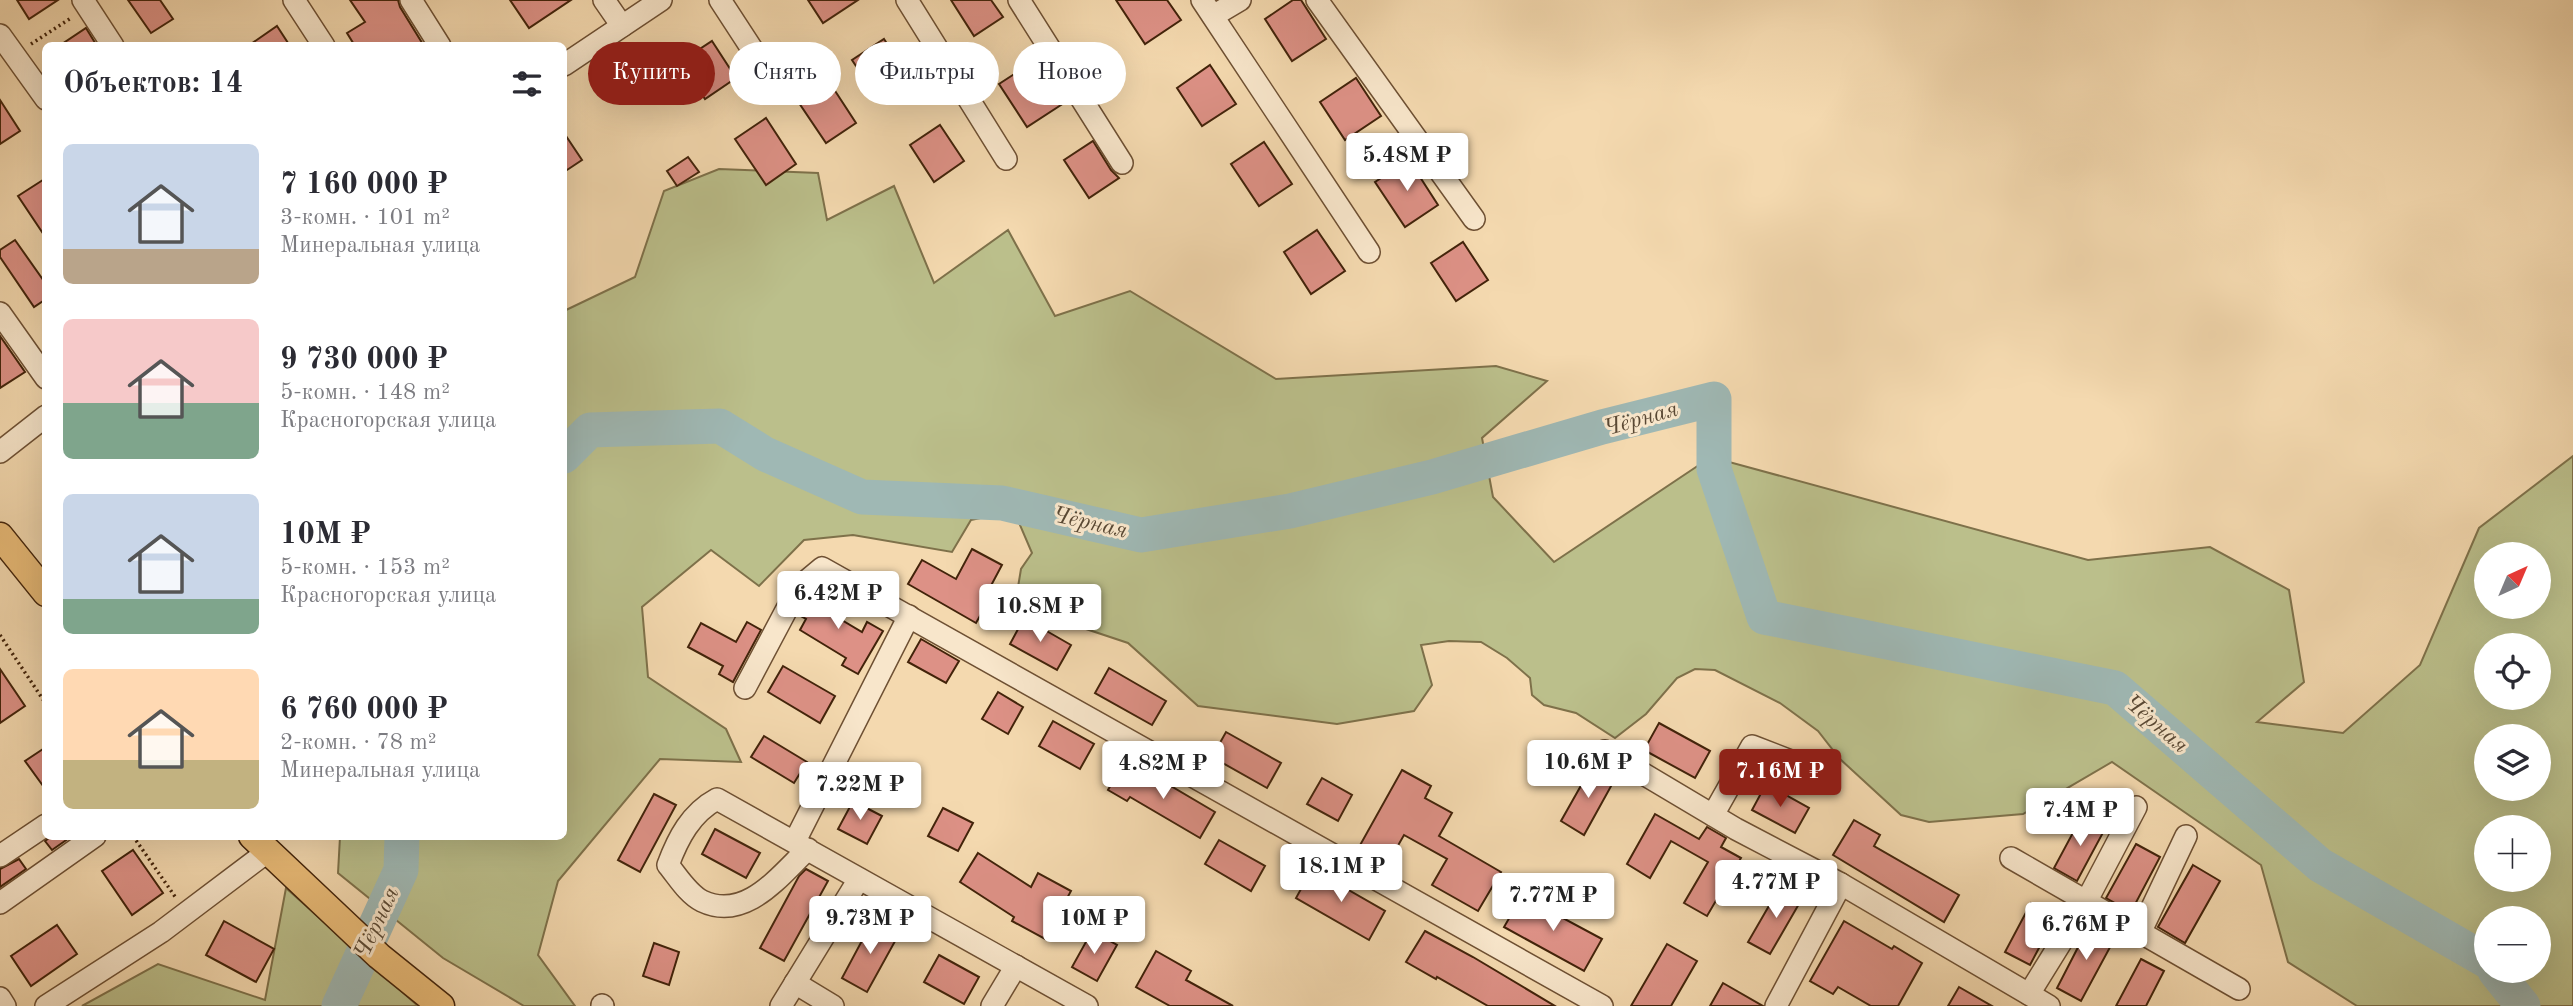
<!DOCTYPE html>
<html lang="ru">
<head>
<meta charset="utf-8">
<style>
	body { margin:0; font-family:"Old Standard TT",serif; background:#f7f7f7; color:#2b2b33; height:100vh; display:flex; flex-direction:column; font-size:26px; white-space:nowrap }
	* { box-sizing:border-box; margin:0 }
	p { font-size:23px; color:#7c7c81 }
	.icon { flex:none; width:38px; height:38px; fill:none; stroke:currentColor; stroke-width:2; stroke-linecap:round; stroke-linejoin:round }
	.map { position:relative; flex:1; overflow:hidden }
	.details { position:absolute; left:42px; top:42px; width:525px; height:798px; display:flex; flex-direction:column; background:#fff; border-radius:10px; box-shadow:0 7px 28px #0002 }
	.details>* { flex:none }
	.top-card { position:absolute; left:588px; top:42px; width:665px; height:63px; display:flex; gap:14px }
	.needle { width:46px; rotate:44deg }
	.controls { position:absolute; left:2474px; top:542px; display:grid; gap:14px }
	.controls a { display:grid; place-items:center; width:77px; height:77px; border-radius:50%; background:#fff; box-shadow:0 7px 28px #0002; font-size:35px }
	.price { position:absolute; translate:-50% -60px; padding:0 16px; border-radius:7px; background:#fff; color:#222; font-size:23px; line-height:46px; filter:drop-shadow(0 2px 4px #0008) }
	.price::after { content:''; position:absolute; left:50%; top:42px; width:21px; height:16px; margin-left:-10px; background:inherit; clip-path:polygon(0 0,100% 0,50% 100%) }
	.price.on { background:#8f2418; color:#fff }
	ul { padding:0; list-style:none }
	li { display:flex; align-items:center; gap:21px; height:175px; padding:0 21px }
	li span { display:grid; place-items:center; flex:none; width:196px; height:140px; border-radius:10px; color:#555 }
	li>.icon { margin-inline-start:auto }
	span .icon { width:84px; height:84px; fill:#fffc; stroke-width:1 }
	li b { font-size:30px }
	h2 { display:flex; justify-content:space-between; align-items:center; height:84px; padding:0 21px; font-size:30px }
	.tag { padding:0 24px; border-radius:32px; background:#fff; box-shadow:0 7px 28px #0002; font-size:24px; line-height:63px }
	.tag.on { background:#8f2418; color:#fff }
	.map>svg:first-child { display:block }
</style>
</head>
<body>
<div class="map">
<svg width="2573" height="1006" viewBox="0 0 2573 1006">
	<rect width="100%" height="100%" fill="#f4d9af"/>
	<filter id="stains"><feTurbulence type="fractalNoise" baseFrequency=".00286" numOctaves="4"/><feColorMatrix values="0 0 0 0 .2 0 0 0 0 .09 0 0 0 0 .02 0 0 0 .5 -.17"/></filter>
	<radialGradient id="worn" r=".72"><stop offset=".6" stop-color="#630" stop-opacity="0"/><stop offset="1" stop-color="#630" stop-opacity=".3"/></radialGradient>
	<g fill="#bbbf8b" stroke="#7e714a" stroke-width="2" fill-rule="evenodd">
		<path d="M719,169L818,173L827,220L894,186L934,283L1008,230L1055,316L1130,291L1276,379L1496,366L1547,381L1482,438L1493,497L1554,562L1711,457L2088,560L2210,547L2289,590L2304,682L2257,722L2343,733L2420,665L2479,528L2573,456V1006H2357L2288,962L2261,865L2112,762L2023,814L1929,822L1901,815L1840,759L1818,731L1780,703L1715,670L1695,669L1677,678L1646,714L1615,738L1576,713L1544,705L1532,695L1530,678L1507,658L1481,642L1449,641L1421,645L1432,685L1414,711L1337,724L1198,706L1128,643L1062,621L1017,593L1021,569L1032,553L1014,511L971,520L952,552L853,535L804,540L759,586L711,550L642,607L648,677L726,729L741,762L660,759L558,881L538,955L575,1006H524L443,958L338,873L340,837L564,836V311L635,277L664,191ZM2487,555H2539V607H2487ZM2487,646H2539V698H2487ZM2487,737H2539V789H2487ZM2487,828H2539V880H2487ZM2487,919H2539V971H2487Z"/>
		<polygon points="286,888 418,1006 82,1006 158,964 265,1000"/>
	</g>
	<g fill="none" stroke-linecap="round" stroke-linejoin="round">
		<g stroke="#9fb8b4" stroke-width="35">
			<polyline points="564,456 590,430 720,426 765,454 862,497 1002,503 1141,535 1290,511 1432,477 1602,427 1714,399 1714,469 1764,617 2115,688 2320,865 2487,961"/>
			<polyline points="2495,971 2523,1006"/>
			<polyline points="339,1006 401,870 402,836"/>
		</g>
	</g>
	<g fill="#dd9186" stroke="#42230a" stroke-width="2">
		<polygon points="17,0 58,0 29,19"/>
		<polygon points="128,0 160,0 173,19 151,33"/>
		<polygon points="350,0 398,0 400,7 424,46 355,46 347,33 365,22"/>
		<polygon points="510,0 571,0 529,28"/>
		<polygon points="808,0 858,0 823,23"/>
		<polygon points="951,0 991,0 1003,17 974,36"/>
		<polygon points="1116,0 1167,0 1181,20 1145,44"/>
		<polygon points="1293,0 1301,0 1326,39 1292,61 1265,19"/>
		<polygon points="277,26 290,46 248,46"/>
		<polygon points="86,28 97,46 59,46"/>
		<polygon points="884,39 910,79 879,100 852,60"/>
		<polygon points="712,41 736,78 705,99 680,62"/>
		<polygon points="1036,60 1064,103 1027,127 999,84"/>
		<polygon points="1210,65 1236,104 1202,126 1177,88"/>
		<polygon points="826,77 856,123 826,143 795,97"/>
		<polygon points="1356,78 1381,116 1345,140 1320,102"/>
		<polygon points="0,100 20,131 0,144"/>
		<polygon points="766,118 796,164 766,185 735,139"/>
		<polygon points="940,125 964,161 934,182 910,145"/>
		<polygon points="564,133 582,160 564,172"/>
		<polygon points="1093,141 1111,170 1119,178 1089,198 1064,160"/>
		<polygon points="1264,142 1292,184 1259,206 1231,164"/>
		<polygon points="688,157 699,172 677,186 667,171"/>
		<polygon points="1409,160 1438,205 1405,227 1375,182"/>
		<polygon points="46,178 46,238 18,196"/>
		<polygon points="1317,230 1345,271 1311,294 1284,252"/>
		<polygon points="15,240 46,284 46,299 34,307 0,257 0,250"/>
		<polygon points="1463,242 1488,280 1456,301 1431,263"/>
		<polygon points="0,336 25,372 0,388"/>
		<polygon points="972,549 1002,565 986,595 990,598 976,623 908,584 922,560 956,579"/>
		<polygon points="820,587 834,595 825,610 862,632 867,622 883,631 858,674 842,665 846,658 800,630 806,619 799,615 808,596"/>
		<polygon points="1024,618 1071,645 1057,670 1010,644"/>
		<polygon points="747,622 761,630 733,682 719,674 723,666 688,647 701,623 736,642"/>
		<polygon points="921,639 959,661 946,683 908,662"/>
		<polygon points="783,666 835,696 820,723 768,692"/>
		<polygon points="1109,668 1166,701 1152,725 1095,693"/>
		<polygon points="0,669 25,706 0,723"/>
		<polygon points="998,692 1023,707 1008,734 982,719"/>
		<polygon points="1053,721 1094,744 1080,769 1039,746"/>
		<polygon points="1659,723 1710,751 1695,778 1644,750"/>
		<polygon points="1226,732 1281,763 1267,788 1212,757"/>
		<polygon points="764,736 807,762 794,783 751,757"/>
		<polygon points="46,747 46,790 25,761"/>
		<polygon points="1123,764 1162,787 1164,782 1215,812 1200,838 1130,797 1127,801 1108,790"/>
		<polygon points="1592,766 1615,779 1584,835 1561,821"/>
		<polygon points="1402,770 1431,786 1425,798 1452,813 1439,836 1501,872 1478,911 1432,885 1447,859 1404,835 1388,863 1359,847"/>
		<polygon points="1322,778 1352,795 1338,821 1307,804"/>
		<polygon points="1766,784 1809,808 1795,833 1752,810"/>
		<polygon points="654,794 676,805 640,872 618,860"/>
		<polygon points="853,801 882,816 867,844 838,829"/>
		<polygon points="943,808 973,823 958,851 928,836"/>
		<polygon points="1655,814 1699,839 1707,827 1726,838 1721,847 1741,858 1707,916 1684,903 1708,862 1671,841 1650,878 1627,864"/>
		<polygon points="2083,814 2106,827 2077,881 2054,868"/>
		<polygon points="1854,820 1880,835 1874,846 1959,895 1944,922 1833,855"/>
		<polygon points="715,829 760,853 746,878 702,854"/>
		<polygon points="52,836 72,836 52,850 45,841"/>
		<polygon points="1219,840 1265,866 1251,891 1205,864"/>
		<polygon points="2136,844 2160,857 2131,912 2106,898"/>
		<polygon points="133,850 163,893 132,915 102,871"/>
		<polygon points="978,853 1031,887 1038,873 1071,891 1045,939 1012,921 1014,917 960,882"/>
		<polygon points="19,859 26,869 0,887 0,869"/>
		<polygon points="2193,865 2220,881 2185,943 2158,927"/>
		<polygon points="806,869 828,881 784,961 760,948 799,876"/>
		<polygon points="1312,869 1385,911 1369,940 1296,898"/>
		<polygon points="1781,885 1803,897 1770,954 1748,942"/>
		<polygon points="1522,896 1602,939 1584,971 1504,927"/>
		<polygon points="2031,903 2056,916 2030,965 2005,952"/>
		<polygon points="873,920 899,934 867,992 842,978"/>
		<polygon points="224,921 274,949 256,982 206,955"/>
		<polygon points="1844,921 1892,949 1894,946 1922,963 1898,1006 1871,1006 1838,987 1833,994 1810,981"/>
		<polygon points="2090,924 2115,938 2081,1001 2057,988"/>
		<polygon points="57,925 77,954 31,986 11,956"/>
		<polygon points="1092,931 1117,945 1097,981 1072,967"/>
		<polygon points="1425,931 1473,957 1555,1006 1488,1006 1437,977 1436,979 1406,962"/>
		<polygon points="654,943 679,952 669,985 643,976"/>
		<polygon points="1667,944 1697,961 1671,1006 1631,1006"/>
		<polygon points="1156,951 1191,971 1186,980 1233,1006 1170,1006 1136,987"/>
		<polygon points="939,955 979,977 964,1004 924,982"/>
		<polygon points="2141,959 2164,971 2146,1006 2116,1006"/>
		<polygon points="1723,983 1763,1006 1710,1006"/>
		<polygon points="1959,987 1992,1006 1948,1006"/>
	</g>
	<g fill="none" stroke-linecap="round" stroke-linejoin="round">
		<defs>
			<g id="minor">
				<polyline points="83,0 113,46"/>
				<polyline points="294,0 324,46"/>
				<polyline points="411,0 440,46"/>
				<polyline points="604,0 622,26"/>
				<polyline points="720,0 778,89"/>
				<polyline points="907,0 1006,159"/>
				<polyline points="1019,0 1122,163"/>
				<polyline points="1202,0 1369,252"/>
				<polyline points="1317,0 1474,219"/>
				<polyline points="1213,16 1240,0"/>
				<polyline points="0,35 46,99"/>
				<polyline points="564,65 661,0"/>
				<polyline points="0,313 46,378"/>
				<polyline points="0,452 46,416"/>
				<polyline points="745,688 798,588 822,568 1602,1006"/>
				<polyline points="1605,751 1736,829 1841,884 2049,1006"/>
				<polyline points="1713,815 1752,746 1819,772"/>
				<polyline points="795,841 909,616"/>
				<path d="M808,849C780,875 746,922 702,901C688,894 678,877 668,865C678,838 691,813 717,799L1087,1006"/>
				<polyline points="0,856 46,825"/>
				<polyline points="2011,858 2239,989"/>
				<polyline points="0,903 95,836"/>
				<polyline points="2140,933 2186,836"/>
				<polyline points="795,983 833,1006"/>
				<polyline points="2029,994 2086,902 2136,807"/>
				<polyline points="0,998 5,1006"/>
				<polyline points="602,1005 603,1006"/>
				<polyline points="46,1006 161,932 267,852"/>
				<polyline points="781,1006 859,879"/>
				<polyline points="992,1006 1016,966"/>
				<polyline points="1776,1006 1841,884"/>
			</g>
			<g id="major">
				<polyline points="0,536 46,593"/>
				<polyline points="252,836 379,956 441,1006"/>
			</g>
		</defs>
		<use href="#minor" stroke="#6e5033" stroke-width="24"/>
		<use href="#major" stroke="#42230a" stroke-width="29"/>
		<g stroke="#42230a" stroke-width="3.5" stroke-dasharray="2 3.5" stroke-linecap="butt">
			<polyline points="31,44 71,18"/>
			<polyline points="0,635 46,704"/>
			<polyline points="133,836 176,898"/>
		</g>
		<use href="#minor" stroke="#f8e6cb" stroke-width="21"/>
		<use href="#major" stroke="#eabc78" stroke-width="26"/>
	</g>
	<g text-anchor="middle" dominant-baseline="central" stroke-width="6" stroke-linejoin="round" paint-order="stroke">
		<g font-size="23" font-style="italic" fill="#594834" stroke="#f8e6cb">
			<text transform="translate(1641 419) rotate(-16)">Чёрная</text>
			<text transform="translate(1090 523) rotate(13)">Чёрная</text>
			<text transform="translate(2156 724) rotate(41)">Чёрная</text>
			<text transform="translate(377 923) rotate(-65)">Чёрная</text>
		</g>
	</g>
	<rect width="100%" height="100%" filter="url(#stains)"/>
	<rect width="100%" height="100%" fill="url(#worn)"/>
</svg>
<div class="controls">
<a><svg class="needle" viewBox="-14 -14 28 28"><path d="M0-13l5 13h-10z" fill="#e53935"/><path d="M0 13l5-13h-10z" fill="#7c7c81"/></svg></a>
<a><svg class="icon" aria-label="locate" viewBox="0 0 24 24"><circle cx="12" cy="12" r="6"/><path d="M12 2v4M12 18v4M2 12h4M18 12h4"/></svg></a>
<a><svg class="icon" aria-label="layers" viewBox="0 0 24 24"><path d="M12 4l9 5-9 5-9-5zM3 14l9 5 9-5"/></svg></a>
<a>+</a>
<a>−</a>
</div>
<b class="price" style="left:1407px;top:193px">5.48M ₽</b>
<b class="price" style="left:838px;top:631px">6.42M ₽</b>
<b class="price" style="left:1040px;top:644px">10.8M ₽</b>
<b class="price" style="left:1588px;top:800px">10.6M ₽</b>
<b class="price" style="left:1163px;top:801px">4.82M ₽</b>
<b class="price on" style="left:1780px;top:809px">7.16M ₽</b>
<b class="price" style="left:860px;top:822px">7.22M ₽</b>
<b class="price" style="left:2080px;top:848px">7.4M ₽</b>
<b class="price" style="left:1341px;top:904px">18.1M ₽</b>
<b class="price" style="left:1776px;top:920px">4.77M ₽</b>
<b class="price" style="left:1553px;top:933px">7.77M ₽</b>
<b class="price" style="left:870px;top:956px">9.73M ₽</b>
<b class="price" style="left:1094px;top:956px">10M ₽</b>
<b class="price" style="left:2086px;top:962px">6.76M ₽</b>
<div class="top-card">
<a class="tag on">Купить</a>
<a class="tag">Снять</a>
<a class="tag">Фильтры</a>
<a class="tag">Новое</a>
</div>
<section class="details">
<h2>Объектов: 14<svg class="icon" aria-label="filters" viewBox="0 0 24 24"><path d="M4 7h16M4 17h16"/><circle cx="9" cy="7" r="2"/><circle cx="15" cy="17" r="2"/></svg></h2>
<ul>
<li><span style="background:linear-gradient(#c9d6e8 75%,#b9a48a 0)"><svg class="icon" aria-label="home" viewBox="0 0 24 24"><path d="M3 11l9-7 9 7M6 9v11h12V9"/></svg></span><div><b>7 160 000 ₽</b><p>3-комн. · 101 m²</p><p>Минеральная улица</p></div></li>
<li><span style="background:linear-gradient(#f6c9c9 60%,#7fa58c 0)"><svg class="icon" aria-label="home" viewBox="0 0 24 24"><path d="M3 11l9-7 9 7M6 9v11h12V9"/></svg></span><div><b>9 730 000 ₽</b><p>5-комн. · 148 m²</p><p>Красногорская улица</p></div></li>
<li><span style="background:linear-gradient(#c9d6e8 75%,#7fa58c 0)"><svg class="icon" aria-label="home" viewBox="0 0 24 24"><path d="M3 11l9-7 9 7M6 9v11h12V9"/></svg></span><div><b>10M ₽</b><p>5-комн. · 153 m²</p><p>Красногорская улица</p></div></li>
<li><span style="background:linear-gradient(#ffd9b3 65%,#c2b280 0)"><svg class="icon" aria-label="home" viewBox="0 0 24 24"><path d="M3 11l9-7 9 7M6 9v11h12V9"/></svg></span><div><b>6 760 000 ₽</b><p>2-комн. · 78 m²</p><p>Минеральная улица</p></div></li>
</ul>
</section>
</div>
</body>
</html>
